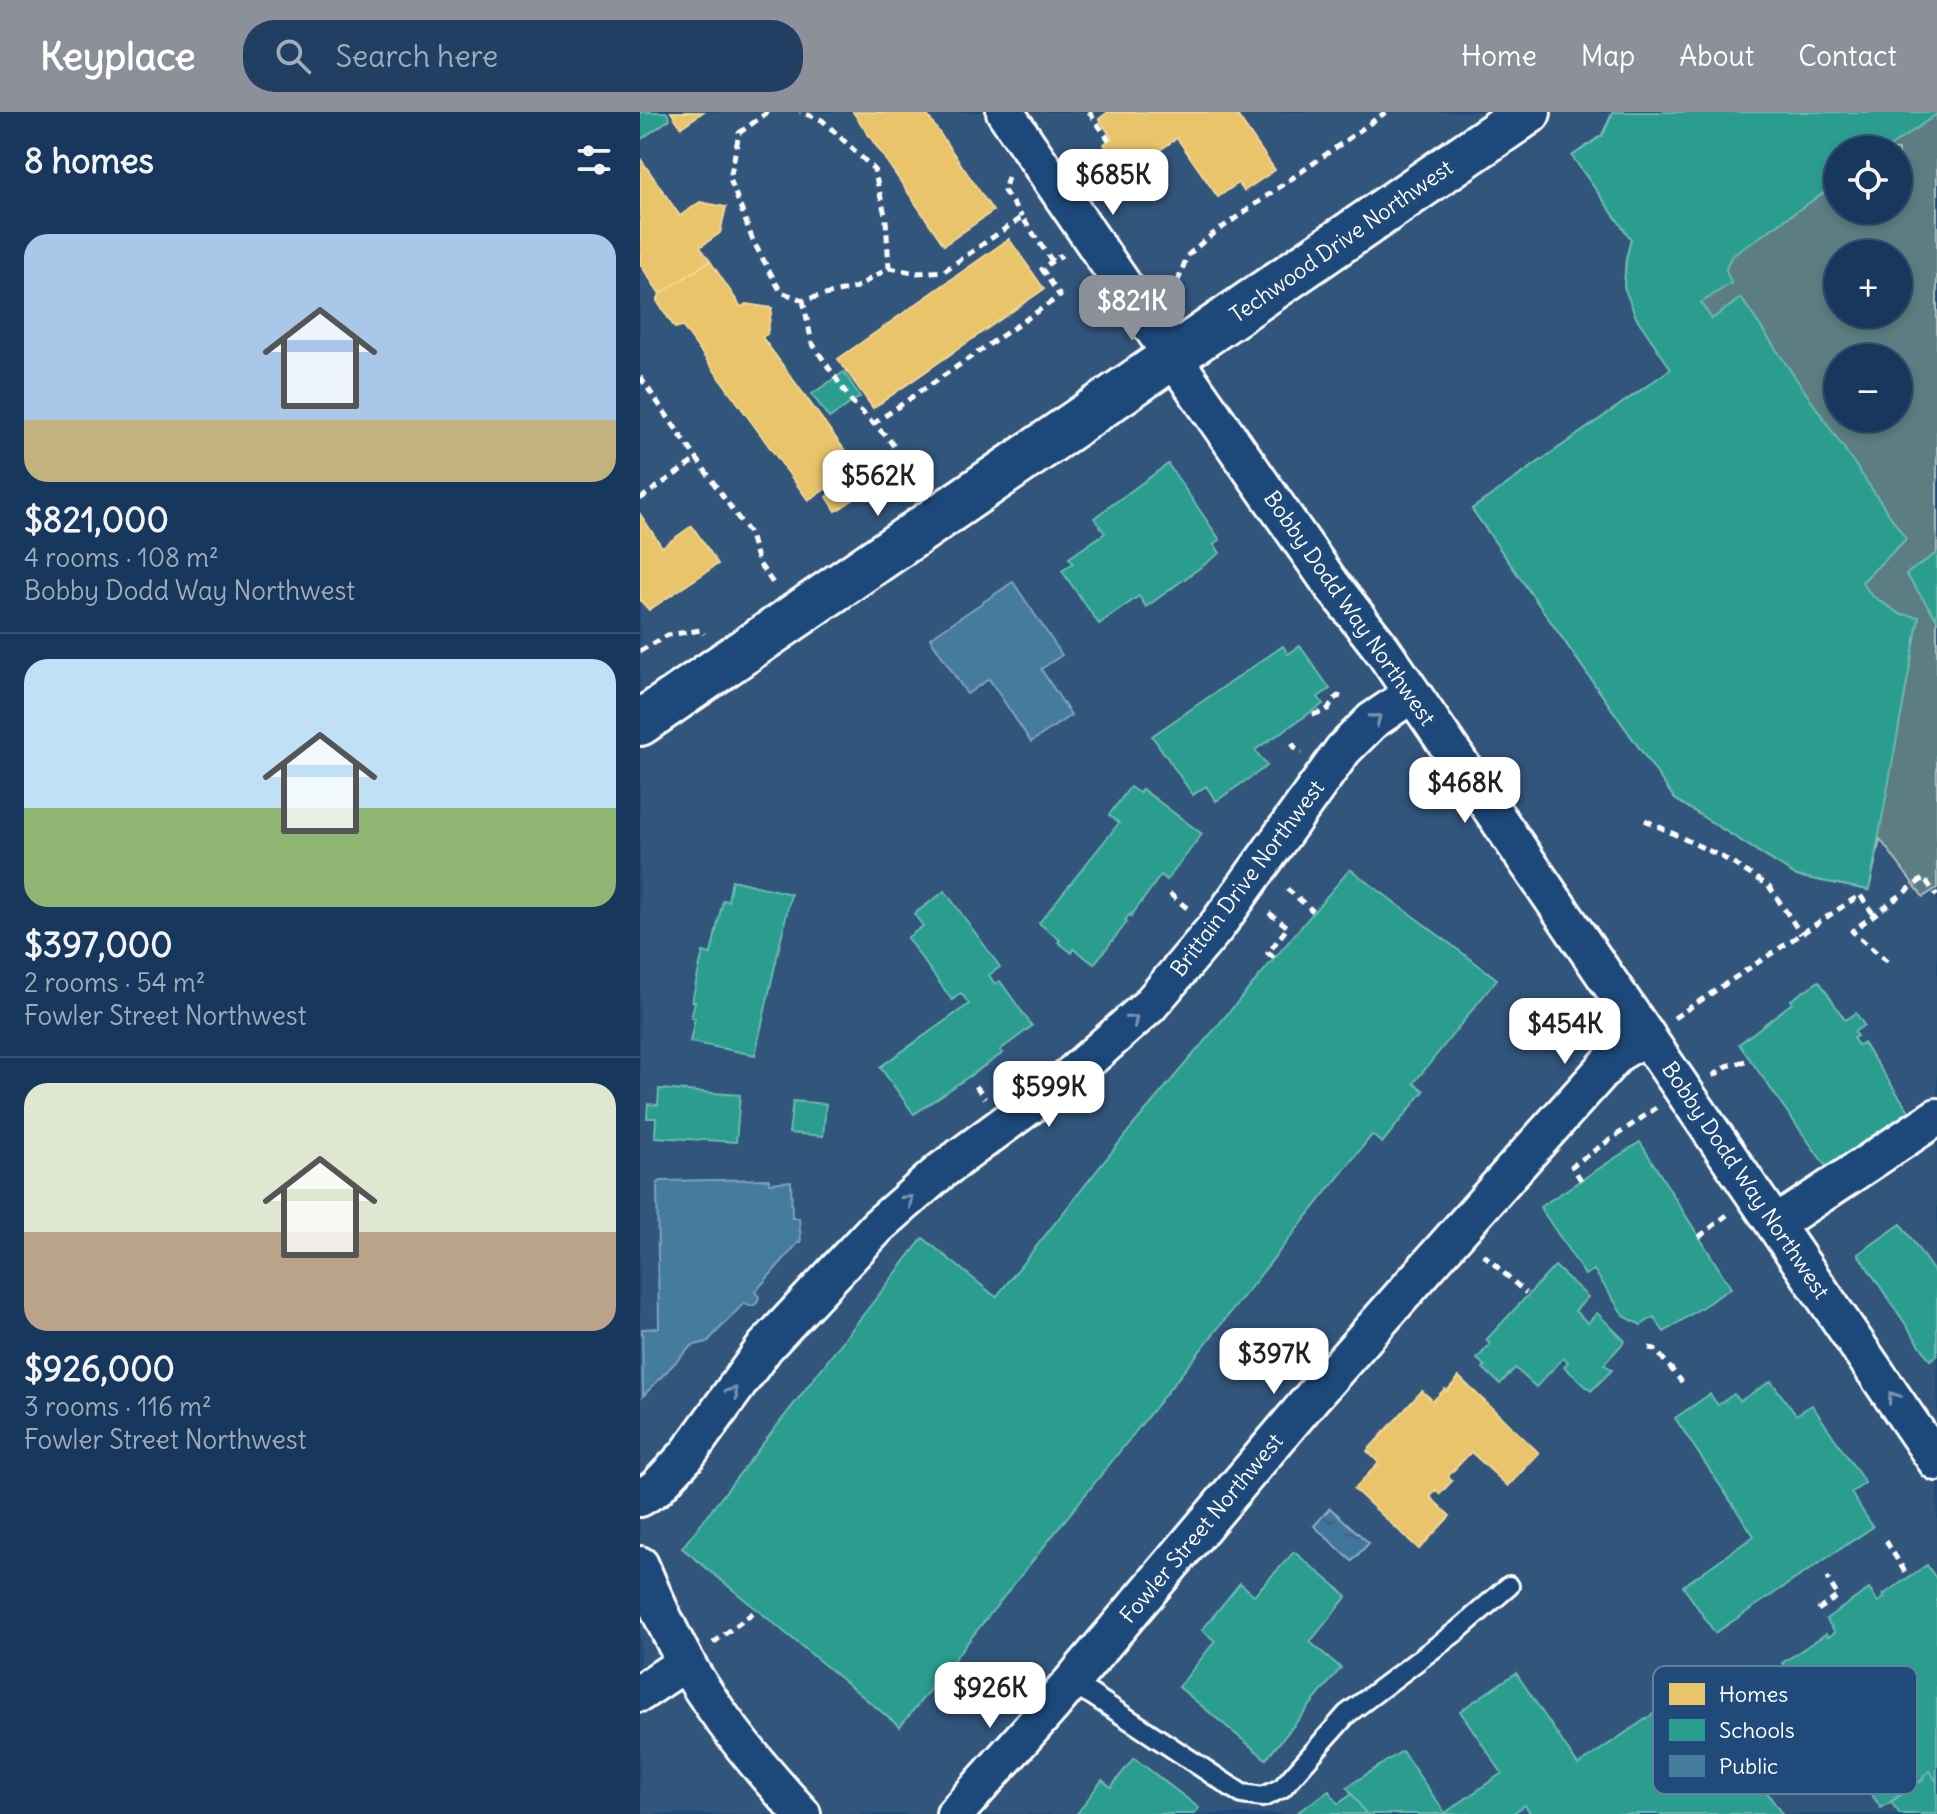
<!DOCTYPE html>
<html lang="en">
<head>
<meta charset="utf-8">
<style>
	body { margin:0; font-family:Delius,sans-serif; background:#203f62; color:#f1f3f6; height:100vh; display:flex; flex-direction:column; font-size:30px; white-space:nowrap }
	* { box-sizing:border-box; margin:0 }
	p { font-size:26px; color:#9eacbb }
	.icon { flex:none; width:44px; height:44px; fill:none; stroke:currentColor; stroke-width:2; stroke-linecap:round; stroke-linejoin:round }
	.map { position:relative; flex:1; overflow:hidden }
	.drawer { display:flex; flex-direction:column; background:#17385c; width:640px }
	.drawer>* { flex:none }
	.tools { position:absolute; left:1184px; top:24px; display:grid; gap:16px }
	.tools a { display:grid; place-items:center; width:88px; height:88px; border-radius:50%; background:#17385c; box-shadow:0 4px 12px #0003,0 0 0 2px #365272; font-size:40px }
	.price { position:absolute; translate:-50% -68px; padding:0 18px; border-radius:16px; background:#fff; color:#222; font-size:26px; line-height:52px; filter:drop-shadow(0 2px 4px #0008) }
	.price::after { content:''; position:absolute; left:50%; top:48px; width:24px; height:18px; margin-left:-12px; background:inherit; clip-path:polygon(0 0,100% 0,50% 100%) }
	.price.selected { background:#8c9099; color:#fff }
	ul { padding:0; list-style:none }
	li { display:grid; align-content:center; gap:16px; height:424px; padding:0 24px }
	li+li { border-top:2px solid #365272 }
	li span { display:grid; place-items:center; height:248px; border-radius:24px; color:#555 }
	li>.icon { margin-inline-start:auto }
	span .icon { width:144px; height:144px; fill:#fffc; stroke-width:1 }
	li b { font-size:34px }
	h2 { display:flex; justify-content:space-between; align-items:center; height:96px; padding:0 24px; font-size:34px }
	header { display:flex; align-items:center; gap:48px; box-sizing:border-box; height:112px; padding:0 40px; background:#8c9099; color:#fff }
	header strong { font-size:38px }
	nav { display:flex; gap:44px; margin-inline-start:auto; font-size:28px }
	.search { width:560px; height:72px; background:#203f62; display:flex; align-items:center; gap:20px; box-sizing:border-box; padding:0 28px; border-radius:32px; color:#9eacbb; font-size:30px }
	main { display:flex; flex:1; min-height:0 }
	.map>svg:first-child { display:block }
</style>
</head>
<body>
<header>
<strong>Keyplace</strong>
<div class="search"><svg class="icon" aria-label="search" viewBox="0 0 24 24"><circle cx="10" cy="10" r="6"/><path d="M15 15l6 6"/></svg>Search here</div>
<nav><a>Home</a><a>Map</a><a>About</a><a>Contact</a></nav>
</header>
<main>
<section class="drawer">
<h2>8 homes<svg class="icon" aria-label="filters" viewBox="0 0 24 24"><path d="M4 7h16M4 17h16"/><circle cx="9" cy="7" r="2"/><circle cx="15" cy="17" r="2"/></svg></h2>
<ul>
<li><span style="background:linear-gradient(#a9c7e8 75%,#c2b280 0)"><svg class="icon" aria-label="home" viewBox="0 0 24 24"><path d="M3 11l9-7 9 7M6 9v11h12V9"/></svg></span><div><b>$821,000</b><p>4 rooms · 108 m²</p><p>Bobby Dodd Way Northwest</p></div></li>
<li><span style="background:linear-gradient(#bfe0f5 60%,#8fb573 0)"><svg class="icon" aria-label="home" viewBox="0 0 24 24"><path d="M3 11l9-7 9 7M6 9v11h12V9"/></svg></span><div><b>$397,000</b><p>2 rooms · 54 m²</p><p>Fowler Street Northwest</p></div></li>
<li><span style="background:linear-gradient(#dfe7d0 60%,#b9a48a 0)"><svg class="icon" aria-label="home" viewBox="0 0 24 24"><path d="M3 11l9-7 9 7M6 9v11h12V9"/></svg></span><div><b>$926,000</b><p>3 rooms · 116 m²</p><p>Fowler Street Northwest</p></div></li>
</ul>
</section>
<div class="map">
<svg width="1297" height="1702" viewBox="0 0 1297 1702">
	<defs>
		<pattern id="water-ripples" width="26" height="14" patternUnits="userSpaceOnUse" patternTransform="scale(2)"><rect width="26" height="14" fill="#40749d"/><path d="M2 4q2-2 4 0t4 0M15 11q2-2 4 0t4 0" fill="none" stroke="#475e70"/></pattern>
	</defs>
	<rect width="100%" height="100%" fill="#1f4a7a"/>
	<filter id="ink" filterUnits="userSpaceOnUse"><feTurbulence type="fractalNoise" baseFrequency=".0125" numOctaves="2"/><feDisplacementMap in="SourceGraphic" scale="16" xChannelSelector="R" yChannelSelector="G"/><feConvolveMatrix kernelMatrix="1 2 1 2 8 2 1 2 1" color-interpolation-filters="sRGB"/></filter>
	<g filter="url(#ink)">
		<path fill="#32557c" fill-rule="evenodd" d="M0,0H1297V1702H0ZM1198,38H1258V98H1198ZM1198,142H1258V202H1198ZM1198,246H1258V306H1198Z"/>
		<path fill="#5c7e82" stroke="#aebec0" stroke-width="2" fill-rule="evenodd" d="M973,0H1297V776L1283,785L1240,727L1229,778L1157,764L1035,687L832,397L1031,257L984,175L986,148L991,127L932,44L962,23ZM1198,38H1258V98H1198ZM1198,142H1258V202H1198ZM1198,246H1258V306H1198Z"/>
		<polygon fill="url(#water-ripples)" stroke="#8cacc4" stroke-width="2" points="690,1396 729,1431 712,1449 674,1414"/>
		<g fill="#e9c46a" stroke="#f0d697" stroke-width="2">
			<polygon points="31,0 63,0 41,15"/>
			<polygon points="213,0 285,0 353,99 304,133"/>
			<polygon points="468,0 595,0 635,58 604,79 598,71 578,85 537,26 485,63 464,32 472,26 459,7"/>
			<polygon points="0,46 40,104 60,90 86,95 80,121 60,135 70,149 20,182 0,152"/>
			<polygon points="369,127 404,177 233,296 198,247"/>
			<polygon points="70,149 101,195 106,192 132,196 127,222 122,225 217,355 203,365 217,385 196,399 187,385 193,380 189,375 168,388 42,214 35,216 17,189 20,182"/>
			<polygon points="0,402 22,435 52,414 78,452 9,498 0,488"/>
			<polygon points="819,1265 899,1341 868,1374 831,1340 808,1364 812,1369 800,1382 796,1378 790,1385 810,1404 779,1437 714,1377 739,1351 727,1339 782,1279 793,1289 805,1277 807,1279"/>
		</g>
		<g fill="#2a9d8f" stroke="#6abab1" stroke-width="2">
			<polygon points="0,0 26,0 30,7 0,28"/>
			<polygon points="973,0 1297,0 1297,2 1245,38 1198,38 1198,71 1092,144 1088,151 1086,158 1091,171 1061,191 1072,207 1101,186 1266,427 1222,470 1231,483 1260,502 1279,505 1229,778 1157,764 1035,687 832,397 1031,257 996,205 984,175 986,148 991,127 932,44 963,23"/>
			<polygon points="204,260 220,285 189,306 172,282"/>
			<polygon points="528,352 580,428 574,432 580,441 506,495 499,484 459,512 422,459 433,451 429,446 465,421 454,406"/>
			<polygon points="1297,441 1297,507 1266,462"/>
			<polygon points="643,534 648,542 660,534 690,577 678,585 683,592 615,638 627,654 576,689 566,674 553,683 512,624"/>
			<polygon points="490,675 499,681 502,677 562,722 527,768 521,763 491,804 490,802 485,808 487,810 454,852 434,837 432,841 418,830 420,828 399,811 479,711 469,703"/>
			<polygon points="710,757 857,867 774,971 784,979 742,1031 732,1023 260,1615 42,1436 283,1126 356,1185 491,1016"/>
			<polygon points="92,768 151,782 115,943 50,930 55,906 51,906 55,890 52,889 63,840 71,842 83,788 88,789"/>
			<polygon points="305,779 360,855 349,863 355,872 360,869 392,914 360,938 363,941 274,1002 240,955 329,892 321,881 312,888 267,826 283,814 274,802"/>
			<polygon points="1179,869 1205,908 1216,901 1224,913 1214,920 1217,924 1213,926 1218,933 1223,931 1269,999 1244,1016 1247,1020 1190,1060 1099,932 1152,891 1151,888"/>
			<polygon points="19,977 100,983 96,1030 15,1025 16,1006 7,1006 8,992 18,993"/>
			<polygon points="153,989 186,992 183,1024 149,1021"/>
			<polygon points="1000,1030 1091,1176 1024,1220 1014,1205 1001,1213 984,1204 954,1158 945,1163 900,1095"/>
			<polygon points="1261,1112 1297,1164 1297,1243 1290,1248 1218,1142"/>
			<polygon points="915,1154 948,1185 935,1199 948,1211 957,1201 985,1229 964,1252 972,1258 951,1279 924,1255 928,1250 923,1246 896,1275 875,1256 860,1272 843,1256 845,1254 837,1247 850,1232 846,1228"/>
			<polygon points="1131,1269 1156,1303 1172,1293 1225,1371 1211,1381 1233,1415 1075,1521 1043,1474 1114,1424 1035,1306 1070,1282 1078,1293 1094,1282 1100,1289"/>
			<polygon points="654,1440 707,1484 670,1530 701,1556 626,1647 539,1575 575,1529 562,1518 600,1471 614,1483"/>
			<polygon points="1287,1453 1297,1468 1297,1670 1290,1659 1283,1664 1284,1667 1241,1696 1212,1653 1214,1651 1209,1644 1196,1653 1167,1610 1180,1601 1175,1594 1172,1596 1142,1551 1186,1522 1188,1525 1195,1520 1186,1507 1229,1477 1238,1490 1245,1485 1243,1483"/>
			<polygon points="876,1561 938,1653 1053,1575 1142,1702 891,1702 885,1693 872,1702 726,1702 707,1675 762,1639 805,1701 862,1661 820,1599"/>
			<polygon points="494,1646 559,1696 554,1702 437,1702 462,1668 471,1675"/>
			<polygon points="1290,1659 1297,1670 1297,1702 1260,1702 1251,1690 1284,1667 1283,1664"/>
			<polygon points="689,1679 698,1692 712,1682 726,1702 655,1702"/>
		</g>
		<g fill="#457b9d" stroke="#7da3ba" stroke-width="2">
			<polygon points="373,470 422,543 401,557 431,603 391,630 349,567 327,582 290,526"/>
			<polygon points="129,1067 129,1071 151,1069 152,1106 159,1106 161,1130 159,1130 115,1180 119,1185 117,1191 112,1194 104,1191 67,1230 51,1234 3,1284 2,1217 19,1216 17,1072 21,1069"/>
		</g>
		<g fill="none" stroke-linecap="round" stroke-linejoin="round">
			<defs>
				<polyline id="lane" points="430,1571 452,1583 602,1682 623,1685 642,1676 707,1602 817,1519 869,1474"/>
				<g id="street">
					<polyline points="365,0 509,211 691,472 742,537 1297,1350"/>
					<polyline points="1136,1112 1297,1005"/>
					<polyline points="0,1386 16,1376 47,1343 125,1235 238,1114 301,1059 430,964 509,894 576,815 703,638 732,609 772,582"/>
					<path d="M0,1453C13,1485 28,1518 45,1549C75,1602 121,1658 162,1702"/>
					<polyline points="0,1581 46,1550"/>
					<polyline points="315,1702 413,1592 674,1283 888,1041 978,941 1007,924"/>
				</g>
				<polyline id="secondary" points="0,611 888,0"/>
			</defs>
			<use href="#lane" stroke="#fff" stroke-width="24"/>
			<use href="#street" stroke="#fff" stroke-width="42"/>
			<use href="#secondary" stroke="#fff" stroke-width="50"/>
			<g stroke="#fff" stroke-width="5" stroke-dasharray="8 6" stroke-linecap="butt">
				<polyline points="128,0 99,21 90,67 113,129 141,180 163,188 215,176 249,156 246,107 234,57 182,8 160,0"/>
				<polyline points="449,0 469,28"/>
				<polyline points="368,65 364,79 382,105"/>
				<polyline points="249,156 277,161 304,159 382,105 412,149 422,143"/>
				<polyline points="533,183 547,144 566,127 746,0"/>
				<polyline points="163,188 172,231 212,290 248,326 281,373"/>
				<polyline points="0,265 110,423 118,450 135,474"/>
				<polyline points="233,312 420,184 402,157 412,149"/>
				<polyline points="0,387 57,347"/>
				<polyline points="0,539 28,523 61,518 64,522"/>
				<polyline points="673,603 688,597 693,588 698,584 706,587"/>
				<polyline points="652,631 656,637 662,641"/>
				<polyline points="1005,708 1084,746 1129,774 1161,822"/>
				<polyline points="647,777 673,799"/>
				<polyline points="530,782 547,796"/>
				<polyline points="629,801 648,815 628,841 634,846"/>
				<polyline points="1247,850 1212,819 1284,766 1297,784"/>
				<polyline points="1034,906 1220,783 1234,803"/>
				<polyline points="1073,964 1087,954 1110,948"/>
				<polyline points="336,974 345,986"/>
				<polyline points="941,1068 932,1054 1016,996"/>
				<polyline points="1059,1125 1087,1103"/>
				<polyline points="843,1142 886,1181"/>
				<polyline points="1009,1236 1015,1237 1042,1270"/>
				<polyline points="1246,1429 1268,1465"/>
				<polyline points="1178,1498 1198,1484 1187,1466"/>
				<polyline points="73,1531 117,1498"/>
			</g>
			<use href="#lane" stroke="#1f4a7a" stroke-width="18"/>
			<use href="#street" stroke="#1f4a7a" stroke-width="36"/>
			<use href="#secondary" stroke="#1f4a7a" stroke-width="44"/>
		</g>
		<defs><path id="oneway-chevron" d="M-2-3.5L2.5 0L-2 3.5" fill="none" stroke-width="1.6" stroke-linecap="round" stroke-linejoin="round" transform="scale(2)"/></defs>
		<g stroke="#7992af">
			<use href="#oneway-chevron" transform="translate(736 607) rotate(-38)"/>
			<use href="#oneway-chevron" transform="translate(493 908) rotate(-41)"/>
			<use href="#oneway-chevron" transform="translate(268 1088) rotate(-41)"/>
			<use href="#oneway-chevron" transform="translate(93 1280) rotate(-54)"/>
			<use href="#oneway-chevron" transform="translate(1253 1285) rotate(-124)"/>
		</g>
	</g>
	<g text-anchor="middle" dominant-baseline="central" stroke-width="8" stroke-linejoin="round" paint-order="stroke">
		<g font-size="22" fill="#fff" stroke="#1f4a7a">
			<text transform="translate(701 129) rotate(-35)">Techwood Drive Northwest</text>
			<text transform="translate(710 496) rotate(55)">Bobby Dodd Way Northwest</text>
			<text transform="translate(607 766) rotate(-53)">Brittain Drive Northwest</text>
			<text transform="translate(1106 1068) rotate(56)">Bobby Dodd Way Northwest</text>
			<text transform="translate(561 1416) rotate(-50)">Fowler Street Northwest</text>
		</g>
	</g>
	<rect x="1013" y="1554" width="264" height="128" rx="12" fill="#1f4a7a" stroke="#6280a2" stroke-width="2"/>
	<rect x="1029" y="1571" width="36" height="22" fill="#e9c46a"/>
	<rect x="1029" y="1607" width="36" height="22" fill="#2a9d8f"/>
	<rect x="1029" y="1643" width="36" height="22" fill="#457b9d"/>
	<g font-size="22" fill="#fff">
		<text x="1079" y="1590">Homes</text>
		<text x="1079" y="1626">Schools</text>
		<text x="1079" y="1662">Public</text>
	</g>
</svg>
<div class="tools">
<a><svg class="icon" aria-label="locate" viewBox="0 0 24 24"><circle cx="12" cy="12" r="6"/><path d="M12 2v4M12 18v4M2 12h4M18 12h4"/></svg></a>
<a>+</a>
<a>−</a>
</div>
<b class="price" style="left:473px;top:105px">$685K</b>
<b class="price selected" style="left:492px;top:231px">$821K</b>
<b class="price" style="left:238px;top:406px">$562K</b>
<b class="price" style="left:825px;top:713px">$468K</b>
<b class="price" style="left:925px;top:954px">$454K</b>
<b class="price" style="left:409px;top:1017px">$599K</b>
<b class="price" style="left:634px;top:1284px">$397K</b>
<b class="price" style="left:350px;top:1618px">$926K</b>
</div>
</main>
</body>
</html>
